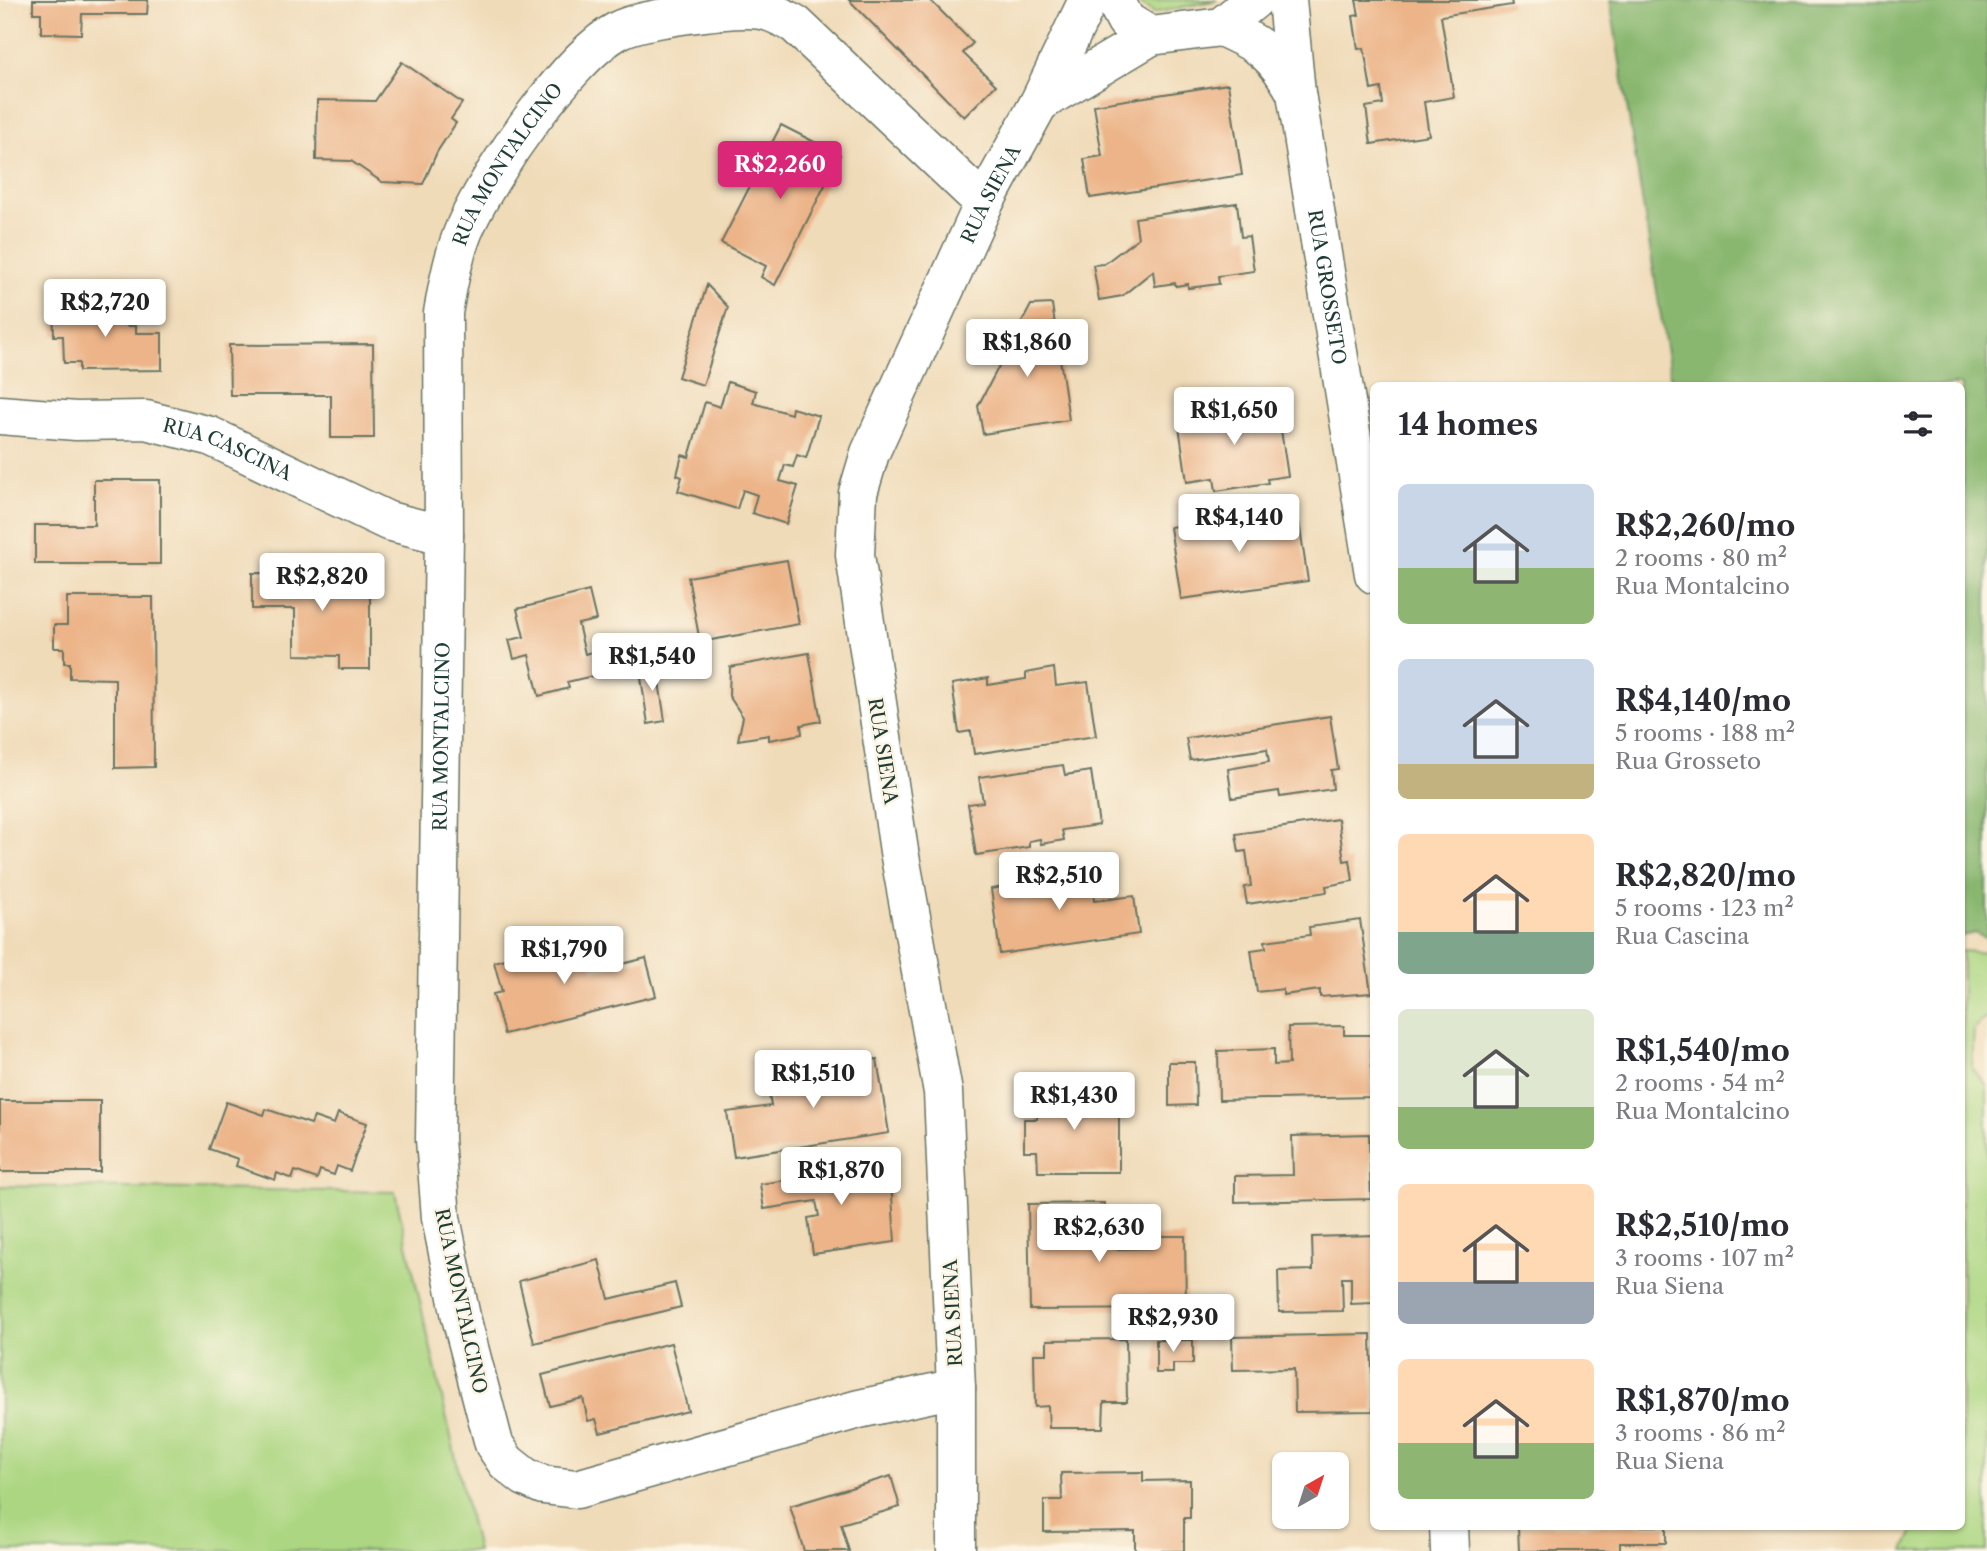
<!DOCTYPE html>
<html lang="en">
<head>
<meta charset="utf-8">
<style>
	body { margin:0; font-family:"Libre Caslon Text",serif; background:#f2f2f3; color:#2b2b33; height:100vh; display:flex; flex-direction:column; font-size:26px; white-space:nowrap }
	* { box-sizing:border-box; margin:0 }
	p { font-size:23px; color:#7c7c81 }
	.icon { flex:none; width:38px; height:38px; fill:none; stroke:currentColor; stroke-width:2; stroke-linecap:round; stroke-linejoin:round }
	.map { position:relative; flex:1; overflow:hidden }
	.details { position:absolute; left:1370px; top:382px; width:595px; height:1148px; display:flex; flex-direction:column; background:#fff; border-radius:10px; box-shadow:0 2px 5px #0004 }
	.details>* { flex:none }
	.needle { width:46px; rotate:39deg }
	.fabs { position:absolute; left:1272px; top:1452px; display:grid; gap:14px }
	.fabs a { display:grid; place-items:center; width:77px; height:77px; border-radius:10px; background:#fff; box-shadow:0 2px 5px #0004; font-size:35px }
	.price { position:absolute; translate:-50% -60px; padding:0 16px; border-radius:7px; background:#fff; color:#222; font-size:23px; line-height:46px; filter:drop-shadow(0 2px 4px #0008) }
	.price::after { content:''; position:absolute; left:50%; top:42px; width:21px; height:16px; margin-left:-10px; background:inherit; clip-path:polygon(0 0,100% 0,50% 100%) }
	.price.on { background:#db2777; color:#fff }
	ul { padding:0; list-style:none }
	li { display:flex; align-items:center; gap:21px; height:175px; padding:0 28px }
	li span { display:grid; place-items:center; flex:none; width:196px; height:140px; border-radius:10px; color:#555 }
	li>.icon { margin-inline-start:auto }
	span .icon { width:84px; height:84px; fill:#fffc; stroke-width:1 }
	li b { font-size:30px }
	h2 { display:flex; justify-content:space-between; align-items:center; height:84px; padding:0 28px; font-size:30px }
	.map>svg:first-child { display:block }
</style>
</head>
<body>
<div class="map">
<svg width="1987" height="1551" viewBox="0 0 1987 1551">
	<rect width="100%" height="100%" fill="#fcf5e5"/>
	<filter id="ink" filterUnits="userSpaceOnUse"><feTurbulence type="fractalNoise" baseFrequency=".0143" numOctaves="2"/><feDisplacementMap in="SourceGraphic" scale="14" xChannelSelector="R" yChannelSelector="G"/><feConvolveMatrix kernelMatrix="1 2 1 2 8 2 1 2 1" color-interpolation-filters="sRGB"/></filter>
	<filter id="wash" filterUnits="userSpaceOnUse"><feTurbulence type="fractalNoise" baseFrequency=".00686" numOctaves="4" result="noise"/><feDisplacementMap in="SourceGraphic" scale="28" xChannelSelector="R" yChannelSelector="G"/><feGaussianBlur stdDeviation="1.57" result="paint"/><feColorMatrix in="noise" values="0 0 0 0 0 0 0 0 0 0 0 0 0 0 0 0 0 1.4 0 .05"/><feComposite in="paint" operator="in"/></filter>
	<g filter="url(#wash)">
		<rect width="100%" height="100%" fill="#f0dbb9"/>
		<g fill="#acd681" stroke="#668a5a" stroke-width="2">
			<polygon points="1135,0 1217,0 1154,13"/>
			<polygon points="1962,951 1987,953 1987,1017 1974,1028 1972,1069 1987,1085 1987,1551 1904,1551 1915,1526 1962,1526"/>
			<polygon points="0,1186 395,1192 477,1551 0,1551"/>
		</g>
		<polygon fill="#89b76f" stroke="#547a52" stroke-width="2" points="1610,0 1987,2 1987,939 1975,933 1962,936 1962,385 1672,385"/>
		<g id="blocks">
			<g fill="#ecb488">
				<polygon points="33,0 148,0 147,14 82,14 81,34 41,33 41,13 33,13"/>
				<polygon points="849,0 930,0 973,43 963,53 996,85 964,117"/>
				<polygon points="1356,0 1511,0 1512,5 1441,16 1454,97 1424,102 1429,135 1371,144 1366,107 1383,104 1381,88 1371,90 1364,48 1358,49 1353,16 1359,15"/>
				<polygon points="402,62 462,103 451,119 456,123 437,152 423,184 382,182 351,161 316,160 317,100 375,101"/>
				<polygon points="1228,84 1242,175 1090,198 1084,159 1102,156 1094,105"/>
				<polygon points="781,125 840,155 775,285 761,277 766,266 721,243"/>
				<polygon points="1237,203 1241,237 1249,236 1254,271 1218,276 1219,284 1188,288 1188,284 1176,286 1175,283 1155,286 1153,271 1122,296 1099,300 1093,265 1104,264 1138,238 1135,218"/>
				<polygon points="707,285 728,307 703,385 678,377"/>
				<polygon points="1052,304 1069,420 983,434 978,406 1031,305"/>
				<polygon points="53,305 127,305 127,326 136,326 136,333 162,333 162,370 79,371 79,363 64,363 63,336 54,336"/>
				<polygon points="373,344 374,438 331,438 331,395 230,395 229,345"/>
				<polygon points="728,382 756,391 753,403 791,414 792,408 819,416 806,458 797,455 793,467 785,465 780,481 798,486 786,524 752,513 757,495 743,490 737,509 678,491 682,477 677,475 682,455 689,457 705,402 720,407"/>
				<polygon points="1277,404 1288,476 1267,479 1268,483 1216,491 1214,478 1187,482 1178,419"/>
				<polygon points="94,480 160,480 160,564 35,564 35,525 94,525"/>
				<polygon points="1297,508 1308,581 1181,599 1170,527"/>
				<polygon points="787,560 799,624 700,642 688,577"/>
				<polygon points="252,573 370,574 370,669 339,669 339,656 295,655 295,609 252,609"/>
				<polygon points="589,591 596,620 578,624 585,654 595,651 601,674 567,682 569,688 539,696 529,655 514,659 509,640 524,637 517,609"/>
				<polygon points="67,597 153,597 154,767 115,768 115,679 70,678 70,663 64,663 64,648 54,648 54,625 67,625"/>
				<polygon points="809,653 821,721 801,725 802,734 769,740 769,735 738,740 743,717 729,696 730,667"/>
				<polygon points="656,662 665,721 648,724 639,664"/>
				<polygon points="1054,668 1056,686 1088,682 1096,736 974,754 971,731 959,733 952,684 988,678 988,685 1026,679 1026,673"/>
				<polygon points="1330,716 1338,769 1331,770 1333,789 1280,797 1279,791 1232,798 1228,769 1269,762 1267,749 1190,760 1186,738"/>
				<polygon points="1063,765 1065,775 1091,771 1099,825 1062,830 1064,840 1041,844 1040,839 1029,841 1029,847 976,855 968,804 983,802 979,777"/>
				<polygon points="1338,819 1344,861 1350,860 1353,881 1326,886 1327,892 1247,904 1244,887 1251,886 1246,851 1239,852 1236,834"/>
				<polygon points="1089,866 1094,901 1134,896 1139,934 1000,954 991,889 1027,883 1026,875"/>
				<polygon points="1360,920 1371,993 1320,997 1320,990 1283,995 1283,989 1257,992 1251,950 1266,948 1265,941 1310,935 1309,927"/>
				<polygon points="586,939 594,971 646,958 656,996 504,1034 493,994 502,992 494,962"/>
				<polygon points="1344,1026 1344,1035 1371,1035 1372,1097 1219,1100 1218,1051 1274,1049 1274,1065 1289,1064 1288,1027"/>
				<polygon points="877,1059 889,1133 734,1157 727,1112 771,1106 766,1077"/>
				<polygon points="1169,1062 1195,1062 1196,1105 1169,1106"/>
				<polygon points="1102,1085 1102,1113 1119,1113 1119,1172 1038,1172 1037,1151 1024,1151 1024,1119 1037,1119 1037,1091 1076,1091 1075,1086"/>
				<rect x="0" y="1101" width="100" height="71"/>
				<polygon points="226,1102 264,1115 266,1109 311,1124 314,1117 334,1124 338,1113 367,1123 350,1171 337,1166 334,1175 320,1170 317,1179 295,1171 292,1179 277,1173 275,1180 236,1166 238,1159 209,1149"/>
				<polygon points="1369,1134 1371,1199 1235,1202 1235,1176 1293,1175 1292,1136"/>
				<polygon points="890,1164 895,1242 813,1254 808,1218 819,1216 816,1201 764,1209 760,1184"/>
				<polygon points="1104,1203 1104,1219 1113,1219 1113,1249 1155,1248 1154,1236 1185,1236 1186,1309 1030,1310 1028,1204"/>
				<polygon points="1374,1235 1374,1303 1351,1304 1351,1278 1342,1278 1343,1311 1279,1312 1278,1271 1313,1270 1312,1237"/>
				<polygon points="599,1260 609,1299 675,1283 681,1307 534,1343 519,1281"/>
				<polygon points="1371,1334 1373,1411 1295,1412 1294,1369 1233,1370 1232,1337"/>
				<polygon points="1126,1339 1127,1402 1104,1402 1103,1428 1049,1428 1048,1406 1035,1407 1034,1354 1047,1354 1047,1340"/>
				<polygon points="1156,1340 1193,1340 1193,1364 1173,1364 1173,1373 1156,1373"/>
				<polygon points="671,1343 688,1411 600,1433 596,1419 588,1421 583,1398 550,1406 542,1375"/>
				<polygon points="1143,1472 1143,1481 1190,1480 1190,1518 1184,1518 1184,1551 1135,1551 1135,1531 1044,1532 1044,1500 1062,1500 1061,1473"/>
				<polygon points="891,1476 900,1507 841,1524 849,1551 804,1551 790,1506"/>
				<polygon points="1518,1526 1666,1526 1666,1543 1620,1543 1620,1551 1519,1551"/>
			</g>
		</g>
	</g>
	<g filter="url(#ink)">
		<use href="#blocks" fill-opacity="0" stroke="#687463" stroke-width="2"/>
		<g fill="none" stroke-linecap="round" stroke-linejoin="round">
			<defs>
				<g id="minor">
					<polyline points="1115,0 1126,21 1151,36"/>
					<path id="s1" d="M1287,0L1296,93L1374,574"/>
					<path d="M1221,27C1260,44 1274,53 1295,91"/>
					<polyline points="1039,103 1151,36 1221,27 1254,0"/>
					<path id="s2" d="M0,415L76,421L146,420L210,436L388,521L444,535"/>
					<path id="s3" d="M956,1388L859,1409L577,1489L543,1485L525,1477L506,1462L494,1444L461,1317L441,1218L435,1139L444,535L443,313C448,284 454,252 466,225C489,174 569,56 619,30C642,18 735,6 761,10C772,11 785,19 795,24L984,203"/>
					<polyline points="1449,1526 1450,1551"/>
					<path id="s4" d="M956,1551V1388L943,1092L899,851L855,555L858,493L870,453L984,203L1039,103L1088,0"/>
				</g>
			</defs>
			<use href="#minor" stroke="#687463" stroke-width="41"/>
			<use href="#minor" stroke="#fff" stroke-width="38"/>
		</g>
	</g>
	<g text-anchor="middle" dominant-baseline="central" stroke-width="5" stroke-linejoin="round" paint-order="stroke">
		<g font-size="19" fill="#1f3d34" stroke="#fcf5e5">
			<text stroke="none"><textPath href="#s3" startOffset="1794">RUA MONTALCINO</textPath></text>
			<text stroke="none"><textPath href="#s4" startOffset="1393">RUA SIENA</textPath></text>
			<text stroke="none"><textPath href="#s1" startOffset="290">RUA GROSSETO</textPath></text>
			<text stroke="none"><textPath href="#s2" startOffset="233">RUA CASCINA</textPath></text>
			<text stroke="none"><textPath href="#s3" startOffset="1206">RUA MONTALCINO</textPath></text>
			<text transform="translate(883 751) rotate(81)">RUA SIENA</text>
			<text transform="translate(461 1301) rotate(78)">RUA MONTALCINO</text>
			<text transform="translate(953 1313) rotate(-93)">RUA SIENA</text>
		</g>
	</g>
</svg>
<div class="fabs">
<a><svg class="needle" viewBox="-14 -14 28 28"><path d="M0-13l5 13h-10z" fill="#e53935"/><path d="M0 13l5-13h-10z" fill="#7c7c81"/></svg></a>
</div>
<b class="price on" style="left:780px;top:201px">R$2,260</b>
<b class="price" style="left:105px;top:339px">R$2,720</b>
<b class="price" style="left:1027px;top:379px">R$1,860</b>
<b class="price" style="left:1234px;top:447px">R$1,650</b>
<b class="price" style="left:1239px;top:554px">R$4,140</b>
<b class="price" style="left:322px;top:613px">R$2,820</b>
<b class="price" style="left:652px;top:693px">R$1,540</b>
<b class="price" style="left:1059px;top:912px">R$2,510</b>
<b class="price" style="left:564px;top:986px">R$1,790</b>
<b class="price" style="left:813px;top:1110px">R$1,510</b>
<b class="price" style="left:1074px;top:1132px">R$1,430</b>
<b class="price" style="left:841px;top:1207px">R$1,870</b>
<b class="price" style="left:1099px;top:1264px">R$2,630</b>
<b class="price" style="left:1173px;top:1354px">R$2,930</b>
<section class="details">
<h2>14 homes<svg class="icon" aria-label="filters" viewBox="0 0 24 24"><path d="M4 7h16M4 17h16"/><circle cx="9" cy="7" r="2"/><circle cx="15" cy="17" r="2"/></svg></h2>
<ul>
<li><span style="background:linear-gradient(#c9d6e8 60%,#8fb573 0)"><svg class="icon" aria-label="home" viewBox="0 0 24 24"><path d="M3 11l9-7 9 7M6 9v11h12V9"/></svg></span><div><b>R$2,260/mo</b><p>2 rooms · 80 m²</p><p>Rua Montalcino</p></div></li>
<li><span style="background:linear-gradient(#c9d6e8 75%,#c2b280 0)"><svg class="icon" aria-label="home" viewBox="0 0 24 24"><path d="M3 11l9-7 9 7M6 9v11h12V9"/></svg></span><div><b>R$4,140/mo</b><p>5 rooms · 188 m²</p><p>Rua Grosseto</p></div></li>
<li><span style="background:linear-gradient(#ffd9b3 70%,#7fa58c 0)"><svg class="icon" aria-label="home" viewBox="0 0 24 24"><path d="M3 11l9-7 9 7M6 9v11h12V9"/></svg></span><div><b>R$2,820/mo</b><p>5 rooms · 123 m²</p><p>Rua Cascina</p></div></li>
<li><span style="background:linear-gradient(#dfe7d0 70%,#8fb573 0)"><svg class="icon" aria-label="home" viewBox="0 0 24 24"><path d="M3 11l9-7 9 7M6 9v11h12V9"/></svg></span><div><b>R$1,540/mo</b><p>2 rooms · 54 m²</p><p>Rua Montalcino</p></div></li>
<li><span style="background:linear-gradient(#ffd9b3 70%,#9aa5b1 0)"><svg class="icon" aria-label="home" viewBox="0 0 24 24"><path d="M3 11l9-7 9 7M6 9v11h12V9"/></svg></span><div><b>R$2,510/mo</b><p>3 rooms · 107 m²</p><p>Rua Siena</p></div></li>
<li><span style="background:linear-gradient(#ffd9b3 60%,#8fb573 0)"><svg class="icon" aria-label="home" viewBox="0 0 24 24"><path d="M3 11l9-7 9 7M6 9v11h12V9"/></svg></span><div><b>R$1,870/mo</b><p>3 rooms · 86 m²</p><p>Rua Siena</p></div></li>
</ul>
</section>
</div>
</body>
</html>
